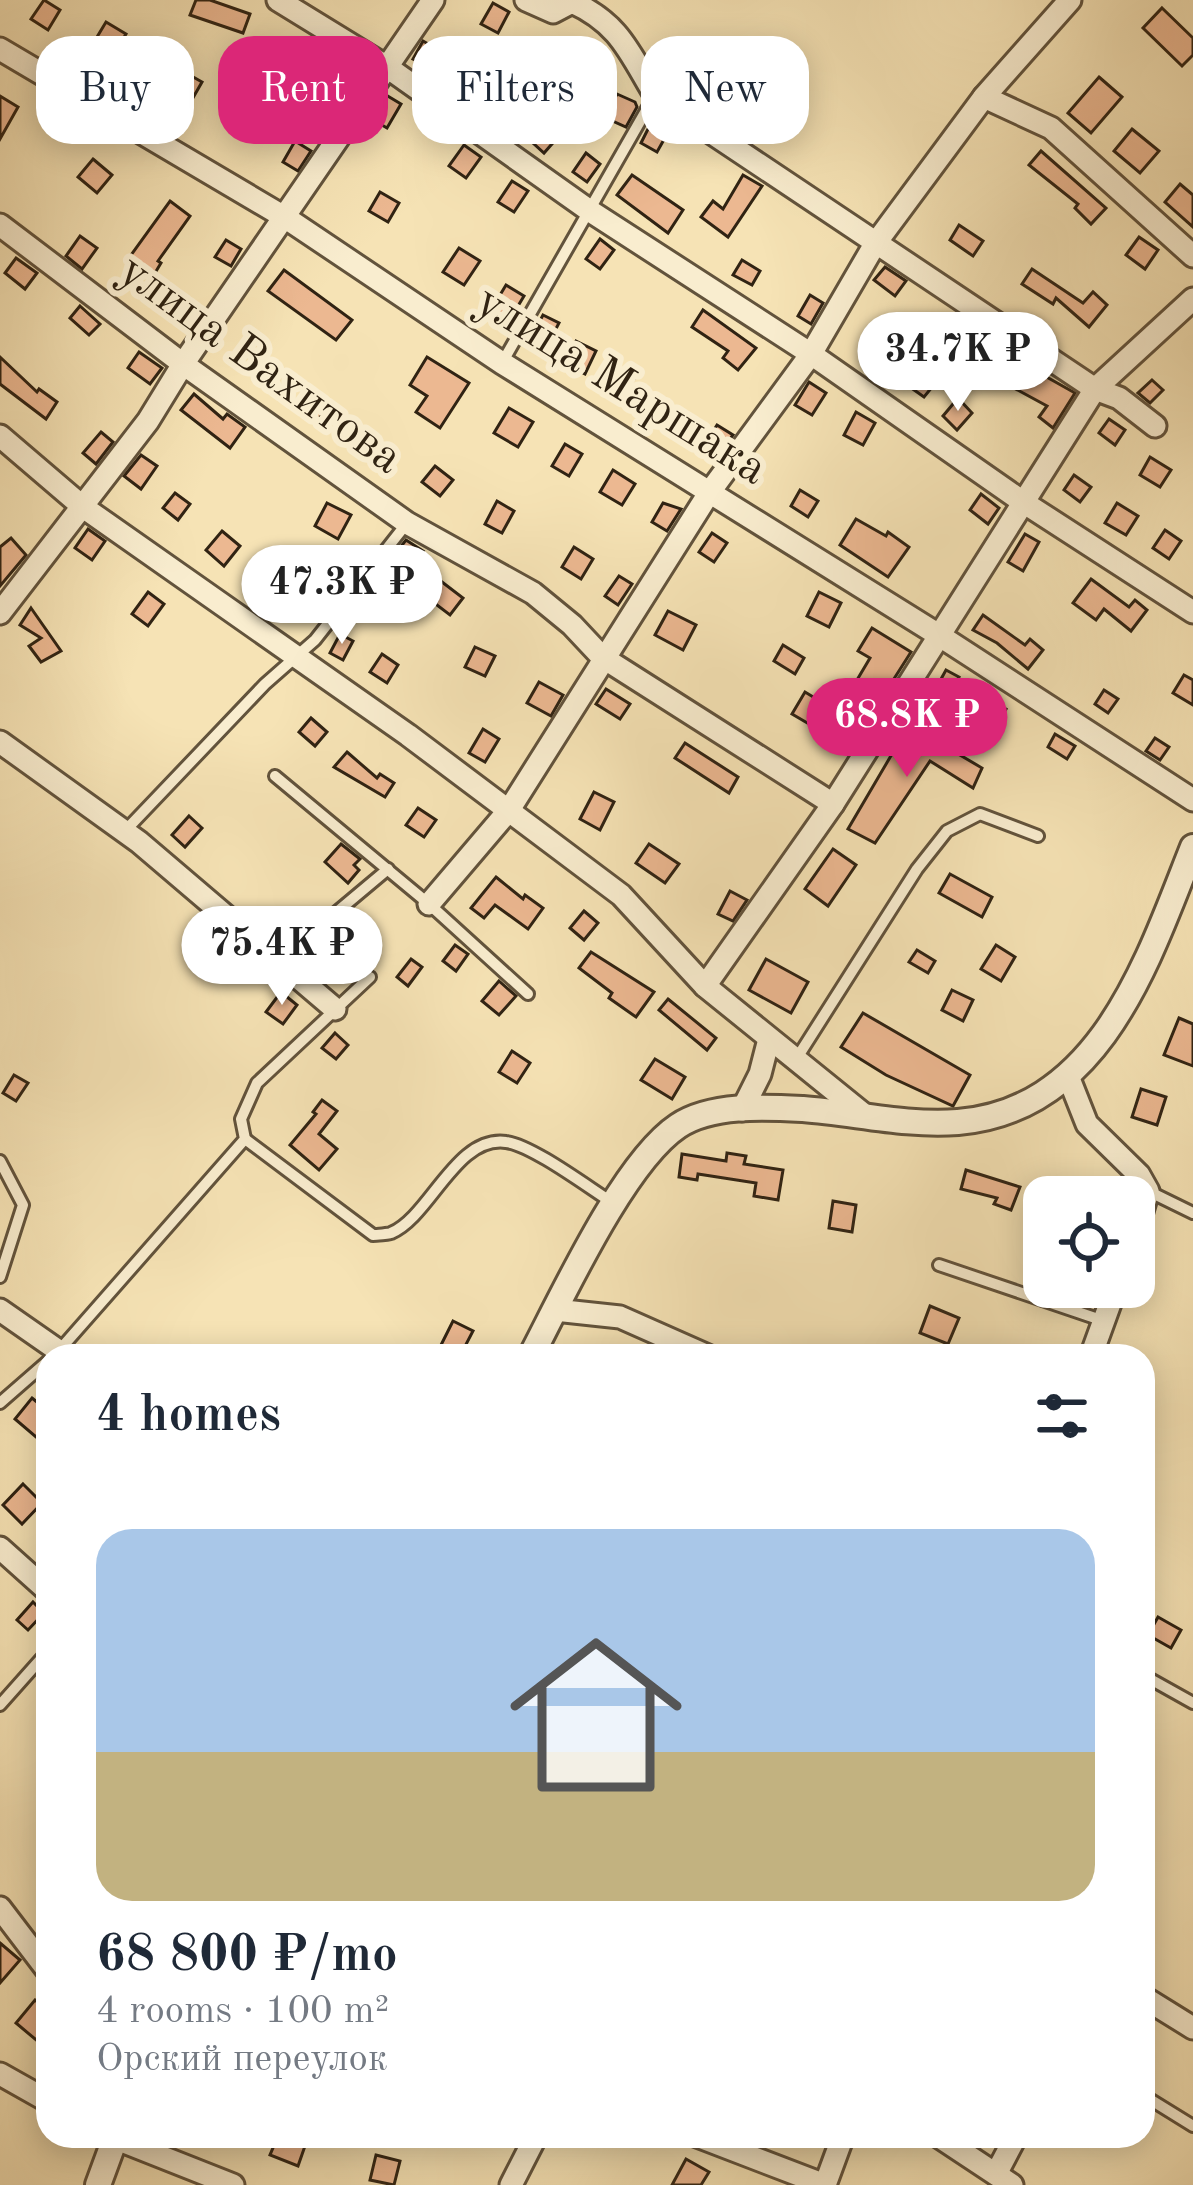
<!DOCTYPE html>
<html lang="en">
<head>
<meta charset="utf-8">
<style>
	body { margin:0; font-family:"Old Standard TT",serif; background:#f6f6f7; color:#1f2937; height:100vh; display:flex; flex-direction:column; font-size:45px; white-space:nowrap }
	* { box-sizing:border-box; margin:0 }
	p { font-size:39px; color:#747a83 }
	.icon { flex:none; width:66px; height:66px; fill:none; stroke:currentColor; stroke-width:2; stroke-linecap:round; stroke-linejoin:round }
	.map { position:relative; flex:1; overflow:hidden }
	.side { position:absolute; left:36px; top:1344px; width:1119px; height:804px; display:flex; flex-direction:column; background:#fff; border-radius:36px; box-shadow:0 6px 30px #0003 }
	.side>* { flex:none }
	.guide { position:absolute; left:36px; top:36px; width:1122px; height:108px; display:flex; gap:24px }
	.controls { position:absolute; left:1023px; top:1176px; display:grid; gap:24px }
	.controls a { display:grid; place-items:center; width:132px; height:132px; border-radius:24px; background:#fff; box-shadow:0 6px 30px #0003; font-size:60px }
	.price { position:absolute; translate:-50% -102px; padding:0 27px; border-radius:42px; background:#fff; color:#222; font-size:39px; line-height:78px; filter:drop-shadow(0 3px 6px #0008) }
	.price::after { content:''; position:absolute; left:50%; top:72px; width:36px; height:27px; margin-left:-18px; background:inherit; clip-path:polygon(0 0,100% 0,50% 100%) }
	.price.selected { background:#db2777; color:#fff }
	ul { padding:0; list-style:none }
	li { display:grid; align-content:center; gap:24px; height:636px; padding:0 60px }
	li+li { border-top:3px solid #e0e1e3 }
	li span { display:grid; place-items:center; height:372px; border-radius:36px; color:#555 }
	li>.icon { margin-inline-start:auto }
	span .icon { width:216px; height:216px; fill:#fffc; stroke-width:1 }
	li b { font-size:51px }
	h2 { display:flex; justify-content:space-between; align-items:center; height:144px; padding:0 60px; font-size:51px }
	.pill { padding:0 42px; border-radius:36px; background:#fff; box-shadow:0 6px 30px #0003; font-size:42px; line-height:108px }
	.pill.selected { background:#db2777; color:#fff }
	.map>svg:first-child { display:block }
</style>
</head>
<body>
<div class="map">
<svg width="1193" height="2185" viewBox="0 0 1193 2185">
	<rect width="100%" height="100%" fill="#f6e3b5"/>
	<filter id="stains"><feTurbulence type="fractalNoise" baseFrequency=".00167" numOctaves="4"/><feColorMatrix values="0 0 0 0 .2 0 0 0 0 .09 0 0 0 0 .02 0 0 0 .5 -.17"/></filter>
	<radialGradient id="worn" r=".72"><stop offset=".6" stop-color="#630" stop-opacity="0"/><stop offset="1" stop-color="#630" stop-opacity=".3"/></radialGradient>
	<g fill="#ecb891" stroke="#302313" stroke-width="3">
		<polygon points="44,0 60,10 48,30 31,19"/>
		<polygon points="196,0 210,0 250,14 243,33 190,15"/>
		<polygon points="493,3 509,12 498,33 481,24"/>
		<polygon points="1162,8 1193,38 1193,55 1182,66 1143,28"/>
		<polygon points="106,22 126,34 111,59 91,47"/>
		<polygon points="312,40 329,54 314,72 297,58"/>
		<polygon points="423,41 437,49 428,66 413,59"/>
		<polygon points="557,41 604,77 591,93 545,56"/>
		<polygon points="162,50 176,61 172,65 202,82 190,103 146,70"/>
		<polygon points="475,64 497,80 481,101 459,85"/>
		<polygon points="1099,77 1122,97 1091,133 1068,113"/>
		<polygon points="617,94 635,102 637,107 626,127 606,118"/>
		<polygon points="386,95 401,104 387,128 370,118"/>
		<polygon points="0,96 18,107 0,139"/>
		<polygon points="234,100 258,112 248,131 224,119"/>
		<polygon points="536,117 558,137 544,153 522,133"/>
		<polygon points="654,117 671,127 657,152 641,143"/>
		<polygon points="1132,129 1159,151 1140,173 1114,151"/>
		<polygon points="295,141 311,151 298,171 283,162"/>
		<polygon points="464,145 481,157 466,178 449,166"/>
		<polygon points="1041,151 1106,208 1091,224 1075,208 1078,204 1029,165"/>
		<polygon points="586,153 600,164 587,182 573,172"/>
		<polygon points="93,159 112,175 97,193 78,177"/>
		<polygon points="632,175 683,210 668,233 617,195"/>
		<polygon points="743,175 762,186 728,237 701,217 713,201 723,209"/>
		<polygon points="512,181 528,191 514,212 498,202"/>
		<polygon points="1180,184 1193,195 1193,227 1165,202"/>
		<polygon points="380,192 399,203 388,222 369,211"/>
		<polygon points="170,201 190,216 158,261 161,263 152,278 126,262"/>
		<polygon points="959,225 983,241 973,256 950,240"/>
		<polygon points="80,236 97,248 82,269 66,256"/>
		<polygon points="1139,237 1158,250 1145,269 1126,255"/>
		<polygon points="600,239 614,250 600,269 586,259"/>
		<polygon points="226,240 241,249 231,266 215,257"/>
		<polygon points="459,248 480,261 464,285 443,272"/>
		<polygon points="16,258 37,273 25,289 5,273"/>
		<polygon points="742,260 760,271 752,285 733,275"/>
		<polygon points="885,267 906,281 895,296 874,280"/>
		<polygon points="1032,269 1083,303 1093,292 1107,305 1089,327 1056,298 1053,304 1022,284"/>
		<polygon points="284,270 352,320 336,340 268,291"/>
		<polygon points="506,285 524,296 509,321 491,310"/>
		<polygon points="810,295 823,303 811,324 798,316"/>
		<polygon points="80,306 100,324 89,335 70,318"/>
		<polygon points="703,310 756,348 738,370 723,358 728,351 692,327"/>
		<polygon points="543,315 559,323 549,342 533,334"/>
		<polygon points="957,319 973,329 962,345 947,334"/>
		<polygon points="576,341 596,351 585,374 565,364"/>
		<polygon points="139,352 162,368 150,384 128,368"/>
		<polygon points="0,357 37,392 39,389 57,402 46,419 0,384"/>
		<polygon points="427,357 469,383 440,428 416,412 427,396 410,385"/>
		<polygon points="1013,358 1075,393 1053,428 1039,417 1047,406 1001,381"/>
		<polygon points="626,366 637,376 620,394 609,384"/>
		<polygon points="921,369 937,381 924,397 910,387"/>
		<polygon points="1152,380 1163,390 1150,403 1138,393"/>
		<polygon points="809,382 826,393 812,415 795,405"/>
		<polygon points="312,393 329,403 319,419 303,409"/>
		<polygon points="194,394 223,419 227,414 245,427 230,448 181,410"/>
		<polygon points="958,398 972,413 957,430 943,416"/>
		<polygon points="509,408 533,422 518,447 494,433"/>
		<polygon points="856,412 875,423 863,445 844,435"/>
		<polygon points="1109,419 1125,430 1115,445 1099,433"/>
		<polygon points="717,425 733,435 714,461 700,452"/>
		<polygon points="101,432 113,442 96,464 83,453"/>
		<polygon points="565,444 582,454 569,476 552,466"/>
		<polygon points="141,455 157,466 141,489 124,476"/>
		<polygon points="1150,457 1171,470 1160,487 1140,475"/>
		<polygon points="435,466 453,480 440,496 422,482"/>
		<polygon points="613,470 635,484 622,505 600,492"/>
		<polygon points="1074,475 1091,487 1080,502 1064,490"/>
		<polygon points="800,490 818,501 808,517 791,506"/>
		<polygon points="175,493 190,504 178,520 163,508"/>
		<polygon points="981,494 999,508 988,524 970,510"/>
		<polygon points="497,501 514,511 502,533 485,524"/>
		<polygon points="327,503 351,515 338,539 315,526"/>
		<polygon points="663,503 681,509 667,531 652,522"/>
		<polygon points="1117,503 1138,516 1126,535 1105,523"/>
		<polygon points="856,519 886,536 888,532 909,547 888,577 840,545"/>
		<polygon points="88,529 105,541 92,560 75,548"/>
		<polygon points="1165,530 1181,541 1169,559 1153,548"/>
		<polygon points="222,531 240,546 224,566 206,550"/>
		<polygon points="712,533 727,543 714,562 699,552"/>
		<polygon points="1025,534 1039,542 1023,571 1008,562"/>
		<polygon points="11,538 26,555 0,586 0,547"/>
		<polygon points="406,540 423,551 409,566 395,554"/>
		<polygon points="574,547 593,559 581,579 562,567"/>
		<polygon points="619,576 632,584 618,605 605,596"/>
		<polygon points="1091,579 1129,607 1135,600 1147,610 1131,631 1104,609 1096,620 1073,603"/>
		<polygon points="442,582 463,598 450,615 429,599"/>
		<polygon points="148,592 164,604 148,626 132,614"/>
		<polygon points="819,592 841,603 829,627 807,616"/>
		<polygon points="31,608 61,651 41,662 29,646 41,638 20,625"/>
		<polygon points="668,611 696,625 683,650 655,635"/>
		<polygon points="983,615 1025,645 1030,639 1043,650 1028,669 997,643 973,630"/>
		<polygon points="872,628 911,652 850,748 792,714 805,692 838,712 870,658 858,651"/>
		<polygon points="340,634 353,641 343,660 330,653"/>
		<polygon points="783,645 804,658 795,674 774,661"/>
		<polygon points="475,647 495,656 485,676 465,667"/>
		<polygon points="382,654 398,665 387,683 370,672"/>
		<polygon points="946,670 959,677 948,697 935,690"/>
		<polygon points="1184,675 1193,680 1193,705 1173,693"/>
		<polygon points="539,682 563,695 551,716 527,703"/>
		<polygon points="606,689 630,704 620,719 596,704"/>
		<polygon points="1104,690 1118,699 1108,713 1095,704"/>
		<polygon points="989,700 1006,709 996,726 980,717"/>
		<polygon points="311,718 327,732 315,746 299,732"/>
		<polygon points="909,725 982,768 973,788 930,761 875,843 848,829"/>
		<polygon points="483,729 499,739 485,762 469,753"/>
		<polygon points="1055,734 1075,746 1067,759 1048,747"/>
		<polygon points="1155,738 1169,747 1160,760 1146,751"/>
		<polygon points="685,743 738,777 729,793 675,758"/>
		<polygon points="347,752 377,778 380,774 394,783 385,797 334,767"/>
		<polygon points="594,792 614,802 600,830 580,819"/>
		<polygon points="418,808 436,820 424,837 406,825"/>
		<polygon points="189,816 202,828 185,847 172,835"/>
		<polygon points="341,844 360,859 354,865 359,870 348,883 325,862"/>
		<polygon points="649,844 679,864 665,883 636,863"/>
		<polygon points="833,849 856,865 828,906 805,889"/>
		<polygon points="950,874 992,897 982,917 939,893"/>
		<polygon points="496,877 523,899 525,895 543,908 528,929 495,905 484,918 471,908"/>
		<polygon points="730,891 747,900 733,921 718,914"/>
		<polygon points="584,911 598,923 584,940 570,928"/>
		<polygon points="455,945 468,954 456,971 443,961"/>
		<polygon points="996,945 1015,957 1001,981 981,969"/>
		<polygon points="336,947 351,964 338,976 323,959"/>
		<polygon points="917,950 935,961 928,973 909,962"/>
		<polygon points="591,952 654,992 636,1017 609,998 612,993 579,968"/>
		<polygon points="411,959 422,967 408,986 397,977"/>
		<polygon points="766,959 808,982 791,1013 749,990"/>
		<polygon points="499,981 516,996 499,1015 482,1001"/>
		<polygon points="952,990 973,1000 963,1021 942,1010"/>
		<polygon points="281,992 297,1005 283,1024 266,1012"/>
		<polygon points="668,999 716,1038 707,1050 659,1010"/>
		<polygon points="863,1013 970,1075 953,1106 886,1075 841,1047"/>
		<polygon points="1179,1018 1193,1024 1193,1066 1164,1055"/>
		<polygon points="335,1033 348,1045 336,1059 322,1048"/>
		<polygon points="512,1051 530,1063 517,1083 499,1072"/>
		<polygon points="655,1059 685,1077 672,1099 641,1080"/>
		<polygon points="14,1075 28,1083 16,1101 3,1093"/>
		<polygon points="1141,1089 1166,1097 1157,1125 1132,1117"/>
		<polygon points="322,1100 337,1111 319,1134 337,1149 319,1170 290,1145 316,1114 313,1112"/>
		<polygon points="727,1153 746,1156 744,1164 783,1170 778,1200 754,1196 756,1183 698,1174 697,1180 679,1177 682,1154 726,1161"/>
		<polygon points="966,1170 1020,1187 1011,1210 994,1204 997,1198 961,1189"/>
		<polygon points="833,1201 856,1205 852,1232 829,1228"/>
		<polygon points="930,1306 959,1318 948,1344 920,1333"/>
		<polygon points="453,1321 473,1331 460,1356 438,1351"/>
		<polygon points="32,1398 48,1411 48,1423 36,1437 15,1419"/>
		<polygon points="23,1484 42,1503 22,1524 3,1505"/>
		<polygon points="33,1602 44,1613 28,1630 17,1620"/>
		<polygon points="1158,1617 1181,1630 1171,1648 1148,1635"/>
		<polygon points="0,1943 20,1960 0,1983"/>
		<polygon points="35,2000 48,2010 48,2036 41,2044 16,2023"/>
		<polygon points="278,2136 305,2146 298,2166 270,2155"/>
		<polygon points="376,2155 400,2161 394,2185 370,2180"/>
		<polygon points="686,2159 709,2172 701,2185 672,2185"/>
	</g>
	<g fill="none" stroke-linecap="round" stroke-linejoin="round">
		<defs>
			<g id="service">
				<polyline points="502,363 655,95"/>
				<polyline points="275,776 429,904 528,994"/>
				<polyline points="124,832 265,684 315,640 407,523"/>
				<polyline points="284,963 320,926 388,869"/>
				<polyline points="795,1061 917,869 947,831 980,814 1038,836"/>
				<path d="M245,1139L373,1235C375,1235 390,1234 391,1233C430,1217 456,1135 506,1142C532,1145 589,1188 613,1203"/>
				<polyline points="0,1161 23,1205 0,1277"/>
				<polyline points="1148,1191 1193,1213"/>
				<polyline points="939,1265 1104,1321"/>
				<polyline points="56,1354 245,1139 241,1119 257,1083 370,977"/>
				<polyline points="0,1403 48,1361"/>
				<polyline points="1143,1675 1193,1703"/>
				<polyline points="0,1705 48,1651"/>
				<polyline points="1143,2095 1193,2126"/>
			</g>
			<g id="minor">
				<polyline points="278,0 387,67 590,211 811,354 1023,502 1193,612"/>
				<path d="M526,0L553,12L572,2C620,24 629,52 655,95L1095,389L1119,398L1155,426"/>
				<polyline points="0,49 286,218 502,363 937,634 1193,800"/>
				<polyline points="984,97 1051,128 1193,256"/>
				<polyline points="0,225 183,364 407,523 533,593 572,625 602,657 833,804"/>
				<polyline points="0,436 83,507 408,735 621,895 705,986 862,1113"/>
				<polyline points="0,613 148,421 183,364 433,0"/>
				<polyline points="0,742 139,842 335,1009"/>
				<polyline points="429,904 509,810 709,493 811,354 875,244 984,97 1070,0"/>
				<polyline points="705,986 833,804 1095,389 1193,299"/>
				<polyline points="1068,1076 1087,1124 1139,1175 1148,1191 1134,1239"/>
				<polyline points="742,1110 760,1074 769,1039"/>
				<polyline points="0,1310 66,1356"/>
				<polyline points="555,1310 620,1317 708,1356"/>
				<polyline points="1091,1356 1116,1287"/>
				<polyline points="0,1548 48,1591"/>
				<polyline points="0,1908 48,1971"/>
				<polyline points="1143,1997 1193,2028"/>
				<polyline points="0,2074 48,2101"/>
				<polyline points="109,2136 233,2185"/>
				<polyline points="697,2136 825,2185"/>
				<polyline points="938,2136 1012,2185"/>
				<polyline points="996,2174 1016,2136"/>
				<polyline points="511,2185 536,2136"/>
				<polyline points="825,2185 843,2136"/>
			</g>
			<g id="tertiary">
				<path d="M531,1356C563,1295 624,1162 678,1126C711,1104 765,1107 803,1109C855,1113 906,1126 958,1122C1101,1110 1148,960 1193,847"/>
				<polyline points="98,2185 116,2136"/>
			</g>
		</defs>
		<use href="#service" stroke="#62533c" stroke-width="16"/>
		<use href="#minor" stroke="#62533c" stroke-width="27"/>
		<use href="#tertiary" stroke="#62533c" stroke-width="30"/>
		<use href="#service" stroke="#f9edcf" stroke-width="10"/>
		<use href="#minor" stroke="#f9edcf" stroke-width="21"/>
		<use href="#tertiary" stroke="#f9edcf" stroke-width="24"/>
	</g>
	<g text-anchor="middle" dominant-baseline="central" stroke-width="12" stroke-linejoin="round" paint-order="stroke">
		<g font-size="48" fill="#302313" stroke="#f9edcf">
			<text transform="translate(260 365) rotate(36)">улица Вахитова</text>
			<text transform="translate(621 386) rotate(32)">улица Маршака</text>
		</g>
	</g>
	<rect width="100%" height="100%" filter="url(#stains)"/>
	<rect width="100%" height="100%" fill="url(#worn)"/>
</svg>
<div class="controls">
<a><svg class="icon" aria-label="locate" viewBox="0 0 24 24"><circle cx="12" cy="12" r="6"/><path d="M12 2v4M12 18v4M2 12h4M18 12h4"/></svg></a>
</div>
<b class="price" style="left:958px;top:414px">34.7K ₽</b>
<b class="price" style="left:342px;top:647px">47.3K ₽</b>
<b class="price selected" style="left:907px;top:780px">68.8K ₽</b>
<b class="price" style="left:282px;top:1008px">75.4K ₽</b>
<div class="guide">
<a class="pill">Buy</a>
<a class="pill selected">Rent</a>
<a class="pill">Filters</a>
<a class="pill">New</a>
</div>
<section class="side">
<h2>4 homes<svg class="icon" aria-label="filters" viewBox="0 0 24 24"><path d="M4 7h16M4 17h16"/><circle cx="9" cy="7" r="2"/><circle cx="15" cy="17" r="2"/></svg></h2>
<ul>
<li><span style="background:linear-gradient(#a9c7e8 60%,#c2b280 0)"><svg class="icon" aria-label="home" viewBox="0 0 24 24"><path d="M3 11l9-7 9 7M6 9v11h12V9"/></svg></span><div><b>68 800 ₽/mo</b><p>4 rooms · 100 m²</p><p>Орский переулок</p></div></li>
</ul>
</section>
</div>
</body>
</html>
